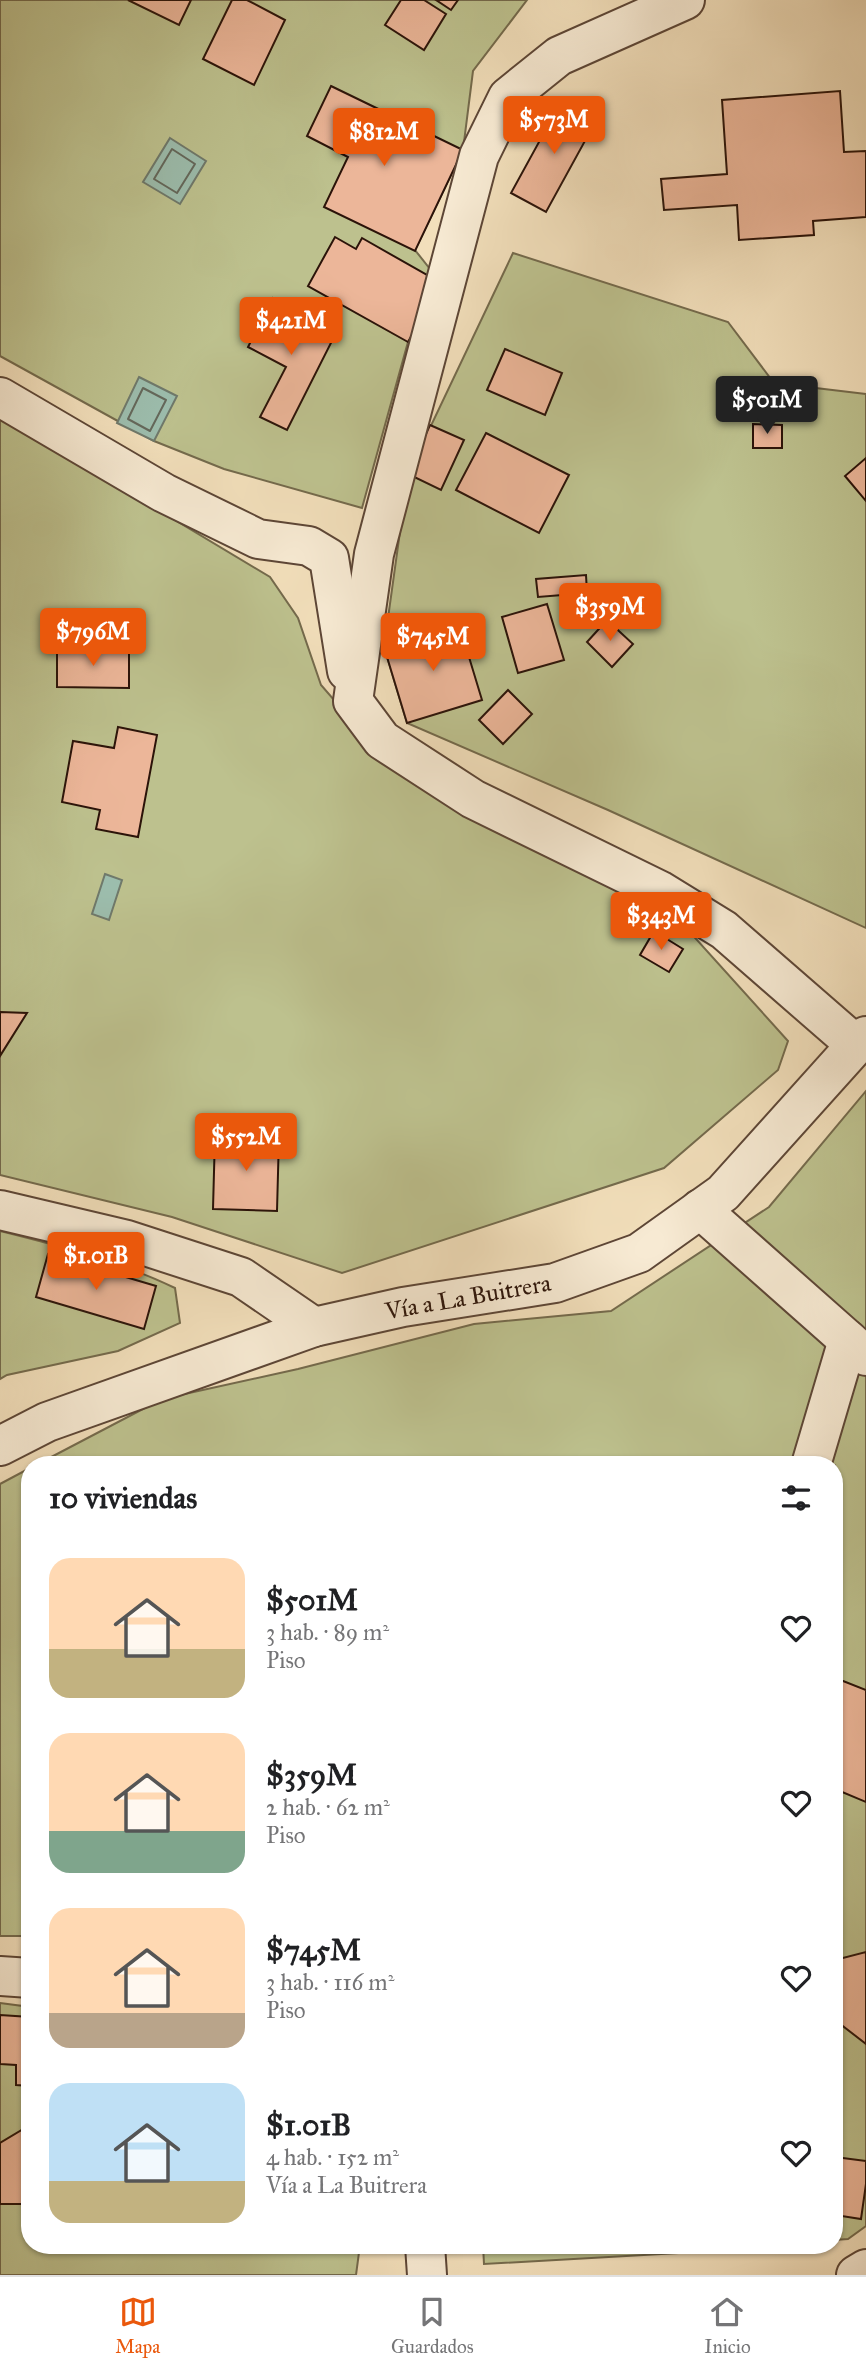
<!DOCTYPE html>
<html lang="es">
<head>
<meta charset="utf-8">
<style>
	body { margin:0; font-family:"IM FELL Great Primer",serif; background:#f2f2f2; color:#202124; height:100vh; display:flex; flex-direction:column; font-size:26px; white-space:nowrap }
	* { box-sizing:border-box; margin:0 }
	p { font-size:23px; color:#757577 }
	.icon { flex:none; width:38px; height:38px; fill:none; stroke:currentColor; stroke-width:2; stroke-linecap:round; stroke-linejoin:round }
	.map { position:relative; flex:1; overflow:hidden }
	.sheet { position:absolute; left:21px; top:1456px; width:822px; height:798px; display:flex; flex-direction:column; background:#fff; border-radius:28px; box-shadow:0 2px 5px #0004 }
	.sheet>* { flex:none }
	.price { position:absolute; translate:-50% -60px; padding:0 16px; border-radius:7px; background:#ea580c; color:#fff; font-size:23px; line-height:46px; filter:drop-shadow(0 2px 4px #0008) }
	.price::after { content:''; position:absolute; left:50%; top:42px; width:21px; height:16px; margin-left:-10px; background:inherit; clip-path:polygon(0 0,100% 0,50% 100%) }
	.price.active { background:#222; color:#fff }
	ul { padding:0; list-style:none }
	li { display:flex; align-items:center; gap:21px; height:175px; padding:0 28px }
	li span { display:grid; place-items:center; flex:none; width:196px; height:140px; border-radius:21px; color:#555 }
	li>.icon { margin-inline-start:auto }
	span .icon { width:84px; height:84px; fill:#fffc; stroke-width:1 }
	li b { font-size:30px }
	h2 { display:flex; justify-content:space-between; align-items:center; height:84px; padding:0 28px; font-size:30px }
	.menu { display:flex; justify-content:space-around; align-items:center; height:98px; border-top:2px solid #e0e0e0; background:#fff; font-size:19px; color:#757577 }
	.menu a { display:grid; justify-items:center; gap:4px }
	.menu .active { color:#ea580c }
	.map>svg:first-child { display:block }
</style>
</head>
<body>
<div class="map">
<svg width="866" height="2275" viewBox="0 0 866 2275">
	<rect width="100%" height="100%" fill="#f2dfbb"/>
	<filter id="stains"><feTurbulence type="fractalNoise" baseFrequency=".00286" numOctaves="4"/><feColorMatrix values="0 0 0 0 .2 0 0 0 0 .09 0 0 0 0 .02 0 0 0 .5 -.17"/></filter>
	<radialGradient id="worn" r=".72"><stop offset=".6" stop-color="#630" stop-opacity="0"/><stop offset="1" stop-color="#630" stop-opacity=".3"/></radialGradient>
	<g fill="#bdc18e" stroke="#746a4c" stroke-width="2">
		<polygon points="0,0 527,0 473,71 463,150 415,250 441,283 408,342 362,508 224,469 154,441 0,356"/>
		<polygon points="513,253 728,322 774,383 866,394 866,928 608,810 407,723 384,647 408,474"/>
		<polygon points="0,415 270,577 298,618 321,685 373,745 670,910 788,1041 778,1070 664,1168 342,1273 172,1217 0,1175"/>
		<polygon points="866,1091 866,2226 848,2239 835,2240 835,1465 36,1465 162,1399 298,1369 474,1324 611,1311 769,1207"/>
		<path d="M0,1231C60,1246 119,1261 175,1288L180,1323L118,1351L7,1375L0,1379Z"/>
		<polygon points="30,1468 30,1936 0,1936 0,1484"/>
		<polygon points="0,2003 30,2007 30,2245 360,2245 356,2275 0,2275"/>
		<polygon points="483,2245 780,2245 714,2251 484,2264"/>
	</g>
	<g fill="#9cbdad" stroke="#6f796b" stroke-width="2">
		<polygon points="170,138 206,161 180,204 143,182"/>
		<polygon points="139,377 177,396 154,441 117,423"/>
		<polygon points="105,874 122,880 109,920 92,914"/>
	</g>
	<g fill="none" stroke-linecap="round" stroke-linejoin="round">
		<g stroke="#64685b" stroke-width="2">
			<polygon points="172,149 195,164 177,193 154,179"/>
			<polygon points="143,388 166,400 150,431 128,419"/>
		</g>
	</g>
	<g fill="#ecb699" stroke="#2b1309" stroke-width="2">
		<polygon points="128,0 191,0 179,25"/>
		<polygon points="232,0 247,0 285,20 254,85 203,59"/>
		<polygon points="401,0 424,0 446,14 424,50 385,25"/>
		<polygon points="436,0 458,0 451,10"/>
		<polygon points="331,86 463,150 415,251 324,207 348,157 307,136"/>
		<polygon points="840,91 844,152 866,151 866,217 813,221 814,235 739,240 737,205 664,210 661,179 727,174 722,100"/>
		<polygon points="562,100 597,119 546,212 511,193"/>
		<polygon points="335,237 356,249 362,238 441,283 408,342 308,286"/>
		<polygon points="273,298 337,331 287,430 260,417 286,367 248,347"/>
		<polygon points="505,349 562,373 545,415 487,390"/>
		<polygon points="753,424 782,425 782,448 753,448"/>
		<polygon points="430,425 464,440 441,490 408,474"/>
		<polygon points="486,433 569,475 539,533 456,490"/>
		<polygon points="866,458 866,501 845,476"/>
		<polygon points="586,575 587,593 538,597 536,579"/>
		<polygon points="547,604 564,660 518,673 502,617"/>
		<polygon points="607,620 633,644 612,667 587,642"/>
		<polygon points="459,624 482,700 407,723 384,647"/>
		<polygon points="57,647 129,648 129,688 57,687"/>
		<polygon points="508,690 532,714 503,744 479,720"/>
		<polygon points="118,727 157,735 138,837 96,829 100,810 62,802 73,741 114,748"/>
		<polygon points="654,931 683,949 669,972 640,955"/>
		<polygon points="0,1012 27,1013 0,1056"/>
		<polygon points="215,1135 279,1136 277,1211 213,1209"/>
		<polygon points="48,1254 156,1286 144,1329 36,1297"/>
		<polygon points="838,1679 866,1690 866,1802 835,1789 835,1687"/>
		<polygon points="866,1952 866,2044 835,2020 835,1960"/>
		<polygon points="0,2015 30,2017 30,2086 16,2085 16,2065 0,2064"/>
		<polygon points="30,2125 30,2204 0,2204 0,2143"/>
		<polygon points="835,2157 866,2161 866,2184 861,2219 835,2215"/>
		<polygon points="72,2245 132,2245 132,2253 72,2249"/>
	</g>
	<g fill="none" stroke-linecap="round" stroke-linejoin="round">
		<defs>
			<g id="minor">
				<polyline points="685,0 559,56 508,97 479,156 374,554 353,701 382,740 473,799 659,890 724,930 856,1045"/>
				<polyline points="0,397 164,493 258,539 309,546 329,558 347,671"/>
				<polyline points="700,1209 866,1356"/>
				<polyline points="0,1210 127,1240 241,1277 314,1327"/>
				<polyline points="0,1446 47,1422 314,1327 403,1307 555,1283 639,1253 723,1193 856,1045 866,1036"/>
				<polyline points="811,1465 848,1340"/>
				<polyline points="0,1976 30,1978"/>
				<polyline points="425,2245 427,2275"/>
				<polyline points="856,2275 866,2269"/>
			</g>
		</defs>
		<use href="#minor" stroke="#5d4636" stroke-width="42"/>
		<use href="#minor" stroke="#f7ead3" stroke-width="38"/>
	</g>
	<g text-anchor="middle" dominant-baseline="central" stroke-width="7" stroke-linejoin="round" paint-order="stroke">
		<g font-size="24" fill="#2b1309" stroke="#f7ead3">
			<text transform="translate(468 1297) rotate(-10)">Vía a La Buitrera</text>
		</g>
	</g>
	<rect width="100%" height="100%" filter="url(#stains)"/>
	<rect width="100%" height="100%" fill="url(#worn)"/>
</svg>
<b class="price" style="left:554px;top:156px">$573M</b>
<b class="price" style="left:384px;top:168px">$812M</b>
<b class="price" style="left:291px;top:357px">$421M</b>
<b class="price active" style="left:767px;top:436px">$501M</b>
<b class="price" style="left:610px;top:643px">$359M</b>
<b class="price" style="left:93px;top:668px">$796M</b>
<b class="price" style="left:433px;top:673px">$745M</b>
<b class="price" style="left:661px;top:952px">$343M</b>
<b class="price" style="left:246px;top:1173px">$552M</b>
<b class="price" style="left:96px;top:1292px">$1.01B</b>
<section class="sheet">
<h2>10 viviendas<svg class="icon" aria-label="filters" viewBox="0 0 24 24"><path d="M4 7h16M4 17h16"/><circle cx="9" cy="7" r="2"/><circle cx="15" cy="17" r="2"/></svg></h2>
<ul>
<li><span style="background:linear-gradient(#ffd9b3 65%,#c2b280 0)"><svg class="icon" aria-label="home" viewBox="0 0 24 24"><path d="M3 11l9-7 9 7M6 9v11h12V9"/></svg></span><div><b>$501M</b><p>3 hab. · 89 m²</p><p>Piso</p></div><svg class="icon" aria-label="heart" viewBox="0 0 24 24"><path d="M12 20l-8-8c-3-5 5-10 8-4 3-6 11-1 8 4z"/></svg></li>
<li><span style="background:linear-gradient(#ffd9b3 70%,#7fa58c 0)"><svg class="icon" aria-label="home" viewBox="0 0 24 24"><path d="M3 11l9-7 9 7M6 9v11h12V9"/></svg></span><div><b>$359M</b><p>2 hab. · 62 m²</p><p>Piso</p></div><svg class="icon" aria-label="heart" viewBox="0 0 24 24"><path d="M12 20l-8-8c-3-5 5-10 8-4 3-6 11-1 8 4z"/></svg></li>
<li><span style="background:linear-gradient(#ffd9b3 75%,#b9a48a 0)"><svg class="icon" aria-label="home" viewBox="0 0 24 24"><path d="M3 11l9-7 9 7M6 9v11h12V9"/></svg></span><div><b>$745M</b><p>3 hab. · 116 m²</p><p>Piso</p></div><svg class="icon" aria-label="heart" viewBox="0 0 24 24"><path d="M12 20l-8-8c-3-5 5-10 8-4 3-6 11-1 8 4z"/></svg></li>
<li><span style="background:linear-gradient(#bfe0f5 70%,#c2b280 0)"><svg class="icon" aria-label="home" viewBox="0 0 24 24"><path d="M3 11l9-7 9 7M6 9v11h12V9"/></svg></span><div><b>$1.01B</b><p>4 hab. · 152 m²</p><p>Vía a La Buitrera</p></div><svg class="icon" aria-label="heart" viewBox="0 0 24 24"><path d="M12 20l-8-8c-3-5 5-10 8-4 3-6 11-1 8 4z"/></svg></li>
</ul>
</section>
</div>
<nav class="menu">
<a class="active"><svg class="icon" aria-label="map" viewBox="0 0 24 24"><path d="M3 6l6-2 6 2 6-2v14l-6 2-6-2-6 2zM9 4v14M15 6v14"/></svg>Mapa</a>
<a><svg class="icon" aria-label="saved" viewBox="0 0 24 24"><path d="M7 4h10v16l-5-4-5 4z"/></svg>Guardados</a>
<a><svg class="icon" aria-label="home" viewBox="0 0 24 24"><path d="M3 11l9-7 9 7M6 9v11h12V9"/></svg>Inicio</a>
</nav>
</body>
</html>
